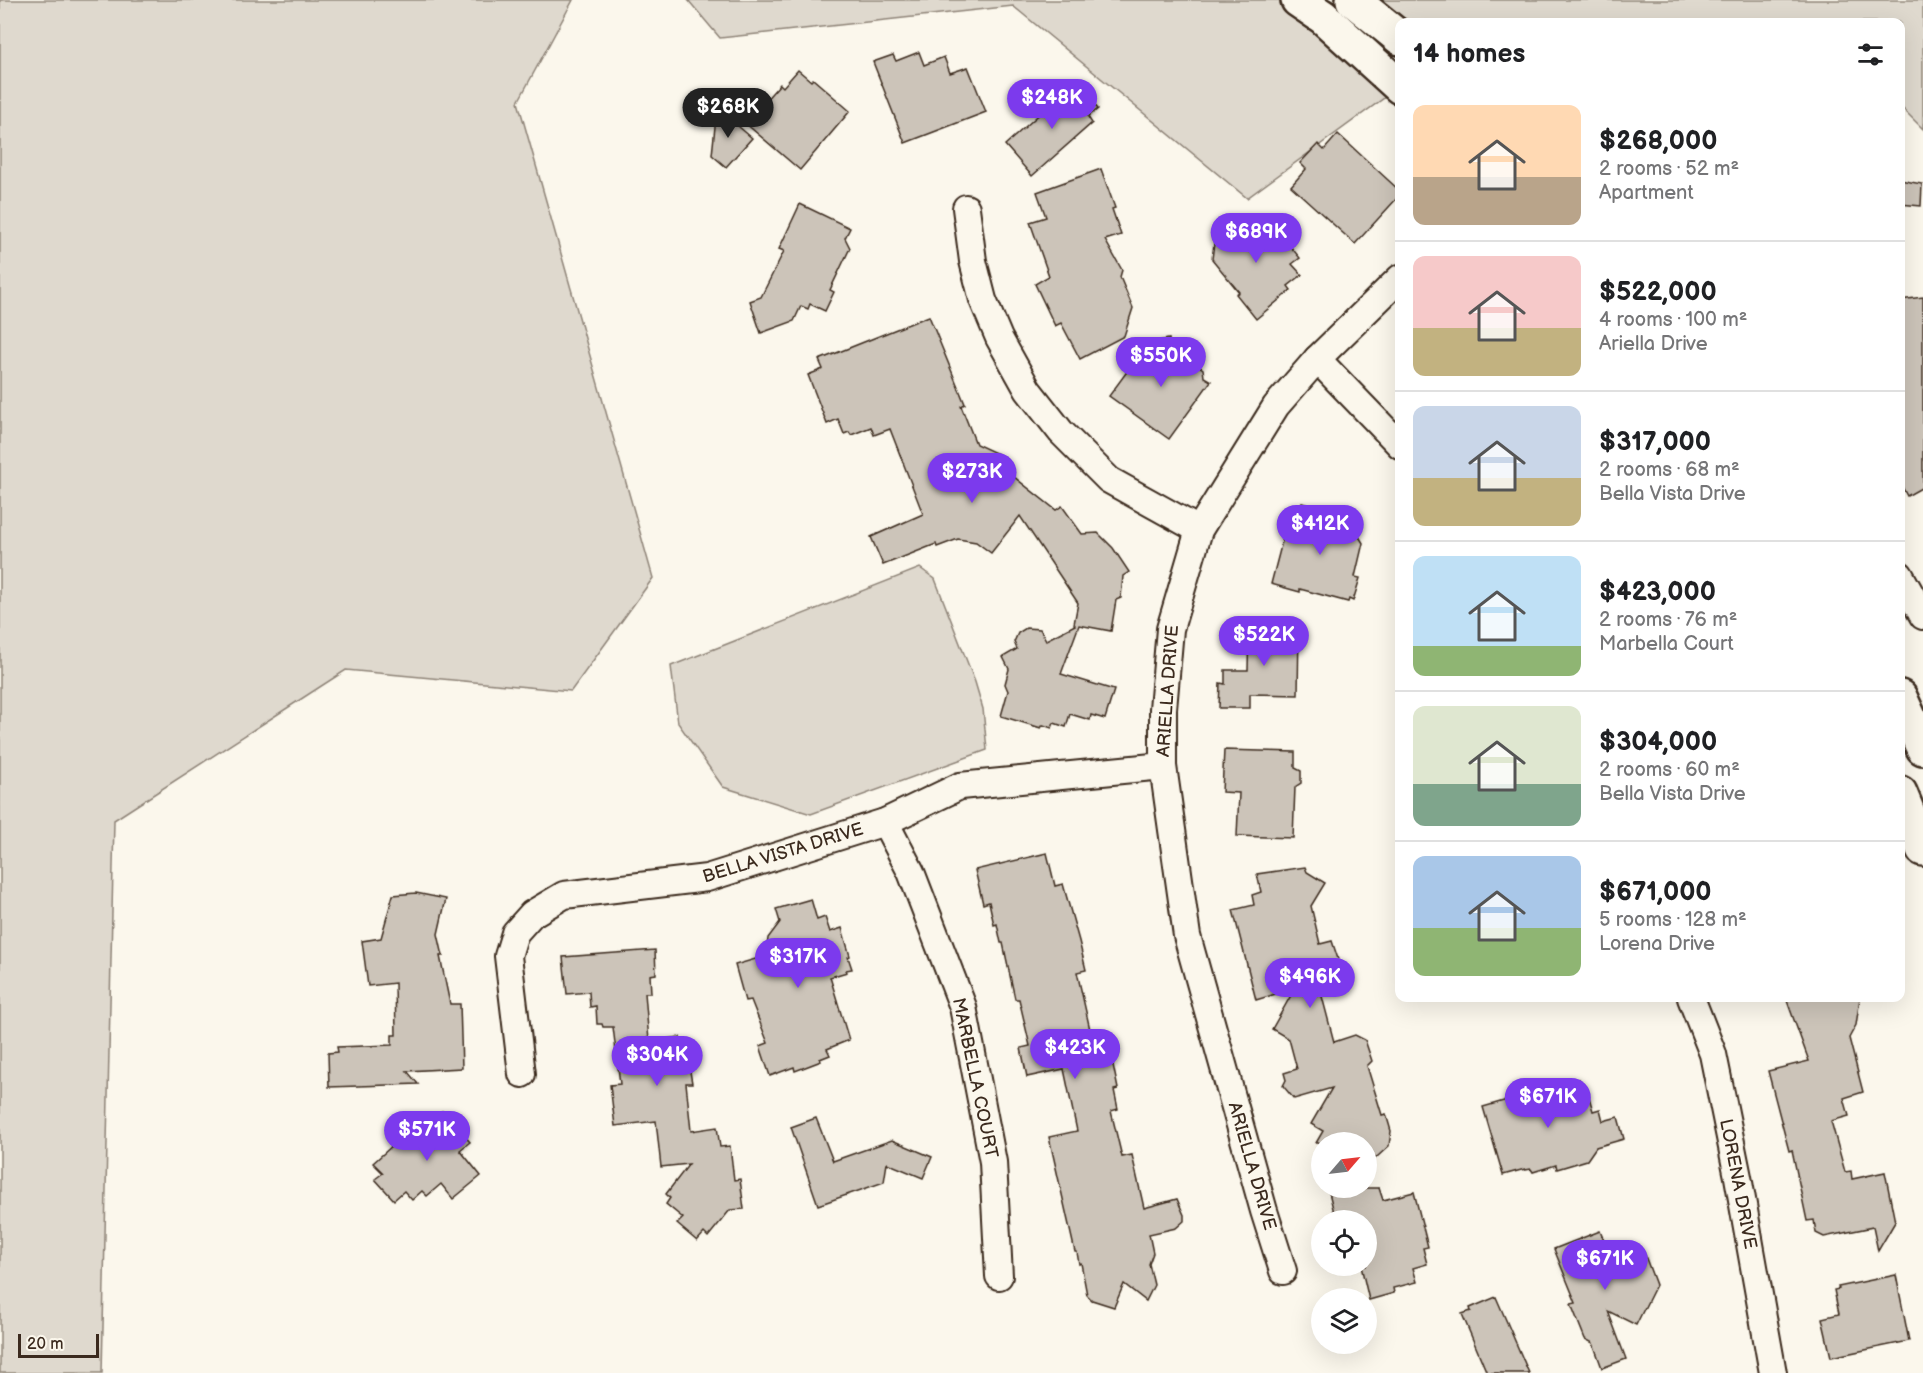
<!DOCTYPE html>
<html lang="en">
<head>
<meta charset="utf-8">
<style>
	body { margin:0; font-family:"Balsamiq Sans",sans-serif; background:#f2f2f2; color:#202124; height:100vh; display:flex; flex-direction:column; font-size:22px; white-space:nowrap }
	* { box-sizing:border-box; margin:0 }
	p { font-size:20px; color:#757577 }
	.icon { flex:none; width:33px; height:33px; fill:none; stroke:currentColor; stroke-width:2; stroke-linecap:round; stroke-linejoin:round }
	.map { position:relative; flex:1; overflow:hidden }
	.side { position:absolute; left:1395px; top:18px; width:510px; height:984px; display:flex; flex-direction:column; background:#fff; border-radius:12px; box-shadow:0 6px 24px #0002 }
	.side>* { flex:none }
	.needle { width:39px; rotate:62deg }
	.tools { position:absolute; left:1311px; top:1132px; display:grid; gap:12px }
	.tools a { display:grid; place-items:center; width:66px; height:66px; border-radius:50%; background:#fff; box-shadow:0 6px 24px #0002; font-size:30px }
	.scale { position:absolute; left:18px; bottom:15px; width:81px; box-sizing:border-box; padding-left:6px; border:3px solid #3b2a1e; border-top:0; font-size:16px; line-height:21px; white-space:nowrap; color:#3b2a1e; -webkit-text-stroke:4px #fbf7ec; paint-order:stroke }
	.price { position:absolute; translate:-50% -51px; padding:0 14px; border-radius:21px; background:#7c3aed; color:#fff; font-size:20px; line-height:39px; filter:drop-shadow(0 2px 3px #0008) }
	.price::after { content:''; position:absolute; left:50%; top:36px; width:18px; height:14px; margin-left:-9px; background:inherit; clip-path:polygon(0 0,100% 0,50% 100%) }
	.price.on { background:#222; color:#fff }
	ul { padding:0; list-style:none }
	li { display:flex; align-items:center; gap:18px; height:150px; padding:0 18px }
	li+li { border-top:2px solid #e0e0e0 }
	li span { display:grid; place-items:center; flex:none; width:168px; height:120px; border-radius:12px; color:#555 }
	li>.icon { margin-inline-start:auto }
	span .icon { width:72px; height:72px; fill:#fffc; stroke-width:1 }
	li b { font-size:26px }
	h2 { display:flex; justify-content:space-between; align-items:center; height:72px; padding:0 18px; font-size:26px }
	.map>svg:first-child { display:block }
</style>
</head>
<body>
<div class="map">
<svg width="1923" height="1373" viewBox="0 0 1923 1373">
	<rect width="100%" height="100%" fill="#fbf7ec"/>
	<filter id="ink" filterUnits="userSpaceOnUse"><feTurbulence type="fractalNoise" baseFrequency=".0167" numOctaves="2"/><feDisplacementMap in="SourceGraphic" scale="12" xChannelSelector="R" yChannelSelector="G"/><feConvolveMatrix kernelMatrix="1 2 1 2 8 2 1 2 1" color-interpolation-filters="sRGB"/></filter>
	<g filter="url(#ink)">
		<g fill="#dfd9ce" stroke="#8d8276" stroke-width="1.5">
			<polygon points="0,0 573,0 518,102 653,578 571,691 346,670 114,820 102,1373 0,1373"/>
			<polygon points="688,0 1923,0 1923,129 1901,107 1900,22 1400,22 1399,87 1247,198 1013,6 720,38"/>
			<polygon points="920,568 935,579 975,682 983,709 987,750 811,814 723,787 678,723 671,666"/>
		</g>
		<g fill="#ccc4b9" stroke="#3b2a1e" stroke-width="1.5">
			<polygon points="919,52 924,65 944,57 950,73 968,67 986,112 905,143 873,62 893,55 896,61"/>
			<polygon points="798,70 811,81 813,79 850,111 800,170 745,123 780,84 783,87"/>
			<polygon points="1079,87 1098,109 1088,117 1092,123 1032,176 1005,145 1065,91 1069,96"/>
			<polygon points="717,108 752,138 726,167 712,155"/>
			<polygon points="1338,134 1400,191 1400,195 1355,244 1291,186 1306,169 1300,163 1318,144 1324,150"/>
			<polygon points="1101,169 1115,208 1112,209 1121,235 1105,240 1122,270 1120,277 1133,308 1124,336 1080,359 1061,323 1055,326 1035,284 1049,276 1030,222 1046,217 1037,192"/>
			<polygon points="1900,180 1922,184 1921,206 1900,204"/>
			<polygon points="800,204 850,228 845,238 850,248 830,290 834,292 825,311 810,304 808,309 801,306 794,321 761,333 750,301 761,297 784,251 779,249"/>
			<polygon points="1267,218 1300,258 1292,264 1302,275 1288,286 1291,290 1256,319 1236,294 1239,292 1212,259 1216,228 1231,231 1242,221 1248,228 1254,223 1257,226"/>
			<polygon points="1923,297 1923,487 1907,496 1900,483 1900,300"/>
			<polygon points="929,316 965,404 961,406 976,444 998,454 1004,469 1056,510 1062,506 1082,534 1098,533 1113,548 1129,572 1123,576 1121,598 1116,600 1111,631 1079,625 1061,674 1114,690 1105,719 1091,715 1090,720 1070,714 1066,727 1054,723 1052,728 1043,725 1041,728 1001,716 1008,691 1005,684 1009,669 1003,657 1017,649 1014,642 1018,633 1026,628 1040,629 1046,640 1075,625 1074,624 1078,603 1020,516 991,553 976,542 958,539 937,547 936,544 883,565 871,537 923,514 890,429 874,435 871,427 851,435 849,432 844,434 838,419 827,424 808,375 823,369 819,360"/>
			<polygon points="1169,339 1171,352 1187,365 1196,364 1203,369 1204,377 1211,381 1169,439 1109,396 1148,343"/>
			<polygon points="1302,503 1336,513 1335,516 1349,520 1363,543 1355,577 1360,578 1353,601 1349,599 1348,602 1300,589 1300,592 1271,584 1283,538 1291,541"/>
			<polygon points="1249,626 1299,627 1298,695 1250,694 1250,708 1219,708 1220,683 1225,684 1225,670 1248,670"/>
			<polygon points="1224,750 1295,752 1295,768 1301,771 1301,783 1295,787 1293,838 1237,836 1239,793 1222,792"/>
			<polygon points="1047,853 1055,886 1063,884 1079,941 1086,970 1077,972 1091,1034 1106,1031 1118,1089 1114,1090 1118,1109 1111,1111 1122,1157 1132,1155 1144,1208 1177,1199 1184,1215 1184,1221 1176,1228 1149,1234 1153,1253 1149,1264 1154,1285 1146,1301 1124,1284 1114,1307 1092,1300 1087,1295 1081,1263 1079,1264 1077,1252 1075,1252 1049,1137 1077,1131 1064,1069 1027,1077 1021,1048 1030,1046 1019,999 1015,999 1003,943 1001,943 997,924 994,925 989,902 983,904 975,870"/>
			<polygon points="1305,867 1307,872 1325,883 1311,906 1320,944 1332,941 1339,962 1338,971 1333,978 1319,985 1334,1042 1355,1035 1365,1040 1372,1061 1367,1066 1382,1115 1386,1114 1391,1131 1389,1146 1366,1167 1366,1143 1316,1143 1323,1131 1311,1124 1332,1088 1294,1099 1283,1086 1286,1080 1284,1073 1297,1069 1289,1039 1272,1029 1295,988 1256,1000 1233,910 1254,905 1252,895 1261,892 1257,874"/>
			<polygon points="416,893 446,899 438,934 443,956 440,956 450,1004 460,1004 462,1068 407,1071 418,1084 329,1087 328,1053 338,1052 337,1047 392,1045 392,1035 396,1035 395,983 368,986 362,941 381,938 393,895"/>
			<polygon points="811,899 817,920 825,917 830,932 842,928 850,956 848,957 852,969 846,970 847,972 830,977 849,1040 827,1049 830,1055 820,1059 821,1061 795,1071 794,1067 770,1076 760,1046 768,1043 751,1000 745,1001 735,965 766,956 768,938 780,922 776,909"/>
			<polygon points="655,950 656,974 650,975 651,993 645,993 649,1041 680,1037 683,1055 687,1054 692,1083 686,1083 691,1131 717,1127 720,1147 730,1146 734,1180 740,1179 744,1209 730,1210 708,1237 704,1233 697,1241 677,1224 683,1218 666,1204 670,1198 666,1194 689,1164 661,1167 656,1121 615,1126 610,1085 620,1084 613,1027 603,1027 602,1024 597,1024 596,1006 590,1007 589,992 567,994 563,957"/>
			<polygon points="1786,998 1860,998 1856,1025 1849,1038 1863,1092 1844,1098 1849,1116 1831,1121 1845,1172 1851,1171 1852,1179 1885,1172 1895,1222 1878,1251 1873,1227 1824,1237 1816,1233 1814,1220 1807,1221 1792,1150 1789,1151 1768,1071 1809,1061"/>
			<polygon points="1579,1079 1585,1098 1589,1097 1593,1111 1600,1109 1603,1121 1618,1117 1624,1139 1596,1147 1587,1160 1557,1169 1556,1165 1533,1172 1531,1169 1525,1170 1525,1169 1503,1175 1483,1107"/>
			<polygon points="442,1111 470,1142 460,1150 481,1176 453,1199 441,1184 427,1196 422,1191 412,1200 404,1191 394,1200 375,1179 383,1173 373,1163 412,1128 413,1136"/>
			<polygon points="816,1118 833,1161 892,1140 932,1157 923,1178 887,1163 884,1182 818,1205 791,1127"/>
			<polygon points="1328,1188 1379,1188 1383,1200 1414,1192 1428,1247 1423,1248 1427,1264 1413,1268 1417,1282 1393,1288 1394,1293 1369,1300 1361,1266 1366,1266 1366,1221 1336,1221"/>
			<polygon points="1600,1231 1605,1243 1608,1241 1617,1264 1644,1253 1656,1285 1636,1325 1608,1311 1626,1359 1602,1368 1593,1343 1585,1339 1571,1304 1576,1303 1554,1249"/>
			<polygon points="1896,1275 1909,1341 1831,1357 1822,1318 1839,1314 1834,1290 1839,1289 1838,1287"/>
			<polygon points="1496,1297 1529,1373 1487,1373 1462,1314 1471,1311 1470,1308"/>
		</g>
		<g fill="none" stroke-linecap="round" stroke-linejoin="round">
			<defs>
				<g id="street">
					<polyline points="966,208 973,261 983,300 999,338 1028,390 1061,432 1109,480 1199,530"/>
					<polyline points="1317,359 1400,445"/>
					<polyline points="1900,575 1923,616"/>
					<polyline points="885,822 911,872 963,1007 993,1162 999,1276"/>
					<polyline points="1691,998 1713,1054 1738,1177 1773,1373"/>
					<polyline points="522,1074 508,956 515,933 532,914 564,895 707,878 885,822 960,786 1163,766"/>
					<polyline points="1283,1271 1264,1211 1187,936 1163,766 1163,709 1170,629 1199,530 1276,406 1317,359 1400,278"/>
				</g>
				<g id="secondary">
					<polyline points="1298,0 1323,17 1400,87"/>
					<polyline points="1353,0 1400,38"/>
					<polyline points="1900,697 1923,748"/>
					<polyline points="1900,793 1923,849"/>
				</g>
			</defs>
			<use href="#street" stroke="#3b2a1e" stroke-width="30"/>
			<use href="#secondary" stroke="#3b2a1e" stroke-width="38"/>
			<use href="#street" stroke="#fbf7ec" stroke-width="26"/>
			<use href="#secondary" stroke="#fbf7ec" stroke-width="33"/>
		</g>
	</g>
	<g text-anchor="middle" dominant-baseline="central" stroke-width="4.5" stroke-linejoin="round" paint-order="stroke">
		<g font-size="18" fill="#3b2a1e" stroke="#fbf7ec">
			<text transform="translate(1168 691) rotate(-86)">ARIELLA DRIVE</text>
			<text transform="translate(783 853) rotate(-17)">BELLA VISTA DRIVE</text>
			<text transform="translate(975 1078) rotate(78)">MARBELLA COURT</text>
			<text transform="translate(1252 1166) rotate(74)">ARIELLA DRIVE</text>
			<text transform="translate(1738 1184) rotate(79)">LORENA DRIVE</text>
		</g>
	</g>
</svg>
<div class="tools">
<a><svg class="needle" viewBox="-14 -14 28 28"><path d="M0-13l5 13h-10z" fill="#e53935"/><path d="M0 13l5-13h-10z" fill="#757577"/></svg></a>
<a><svg class="icon" aria-label="locate" viewBox="0 0 24 24"><circle cx="12" cy="12" r="6"/><path d="M12 2v4M12 18v4M2 12h4M18 12h4"/></svg></a>
<a><svg class="icon" aria-label="layers" viewBox="0 0 24 24"><path d="M12 4l9 5-9 5-9-5zM3 14l9 5 9-5"/></svg></a>
</div>
<div class="scale">20 m</div>
<b class="price" style="left:1052px;top:130px">$248K</b>
<b class="price on" style="left:728px;top:139px">$268K</b>
<b class="price" style="left:1256px;top:264px">$689K</b>
<b class="price" style="left:1161px;top:388px">$550K</b>
<b class="price" style="left:972px;top:504px">$273K</b>
<b class="price" style="left:1320px;top:556px">$412K</b>
<b class="price" style="left:1264px;top:667px">$522K</b>
<b class="price" style="left:798px;top:989px">$317K</b>
<b class="price" style="left:1310px;top:1009px">$496K</b>
<b class="price" style="left:1075px;top:1080px">$423K</b>
<b class="price" style="left:657px;top:1087px">$304K</b>
<b class="price" style="left:1548px;top:1129px">$671K</b>
<b class="price" style="left:427px;top:1162px">$571K</b>
<b class="price" style="left:1605px;top:1291px">$671K</b>
<section class="side">
<h2>14 homes<svg class="icon" aria-label="filters" viewBox="0 0 24 24"><path d="M4 7h16M4 17h16"/><circle cx="9" cy="7" r="2"/><circle cx="15" cy="17" r="2"/></svg></h2>
<ul>
<li><span style="background:linear-gradient(#ffd9b3 60%,#b9a48a 0)"><svg class="icon" aria-label="home" viewBox="0 0 24 24"><path d="M3 11l9-7 9 7M6 9v11h12V9"/></svg></span><div><b>$268,000</b><p>2 rooms · 52 m²</p><p>Apartment</p></div></li>
<li><span style="background:linear-gradient(#f6c9c9 60%,#c2b280 0)"><svg class="icon" aria-label="home" viewBox="0 0 24 24"><path d="M3 11l9-7 9 7M6 9v11h12V9"/></svg></span><div><b>$522,000</b><p>4 rooms · 100 m²</p><p>Ariella Drive</p></div></li>
<li><span style="background:linear-gradient(#c9d6e8 60%,#c2b280 0)"><svg class="icon" aria-label="home" viewBox="0 0 24 24"><path d="M3 11l9-7 9 7M6 9v11h12V9"/></svg></span><div><b>$317,000</b><p>2 rooms · 68 m²</p><p>Bella Vista Drive</p></div></li>
<li><span style="background:linear-gradient(#bfe0f5 75%,#8fb573 0)"><svg class="icon" aria-label="home" viewBox="0 0 24 24"><path d="M3 11l9-7 9 7M6 9v11h12V9"/></svg></span><div><b>$423,000</b><p>2 rooms · 76 m²</p><p>Marbella Court</p></div></li>
<li><span style="background:linear-gradient(#dfe7d0 65%,#7fa58c 0)"><svg class="icon" aria-label="home" viewBox="0 0 24 24"><path d="M3 11l9-7 9 7M6 9v11h12V9"/></svg></span><div><b>$304,000</b><p>2 rooms · 60 m²</p><p>Bella Vista Drive</p></div></li>
<li><span style="background:linear-gradient(#a9c7e8 60%,#8fb573 0)"><svg class="icon" aria-label="home" viewBox="0 0 24 24"><path d="M3 11l9-7 9 7M6 9v11h12V9"/></svg></span><div><b>$671,000</b><p>5 rooms · 128 m²</p><p>Lorena Drive</p></div></li>
</ul>
</section>
</div>
</body>
</html>
